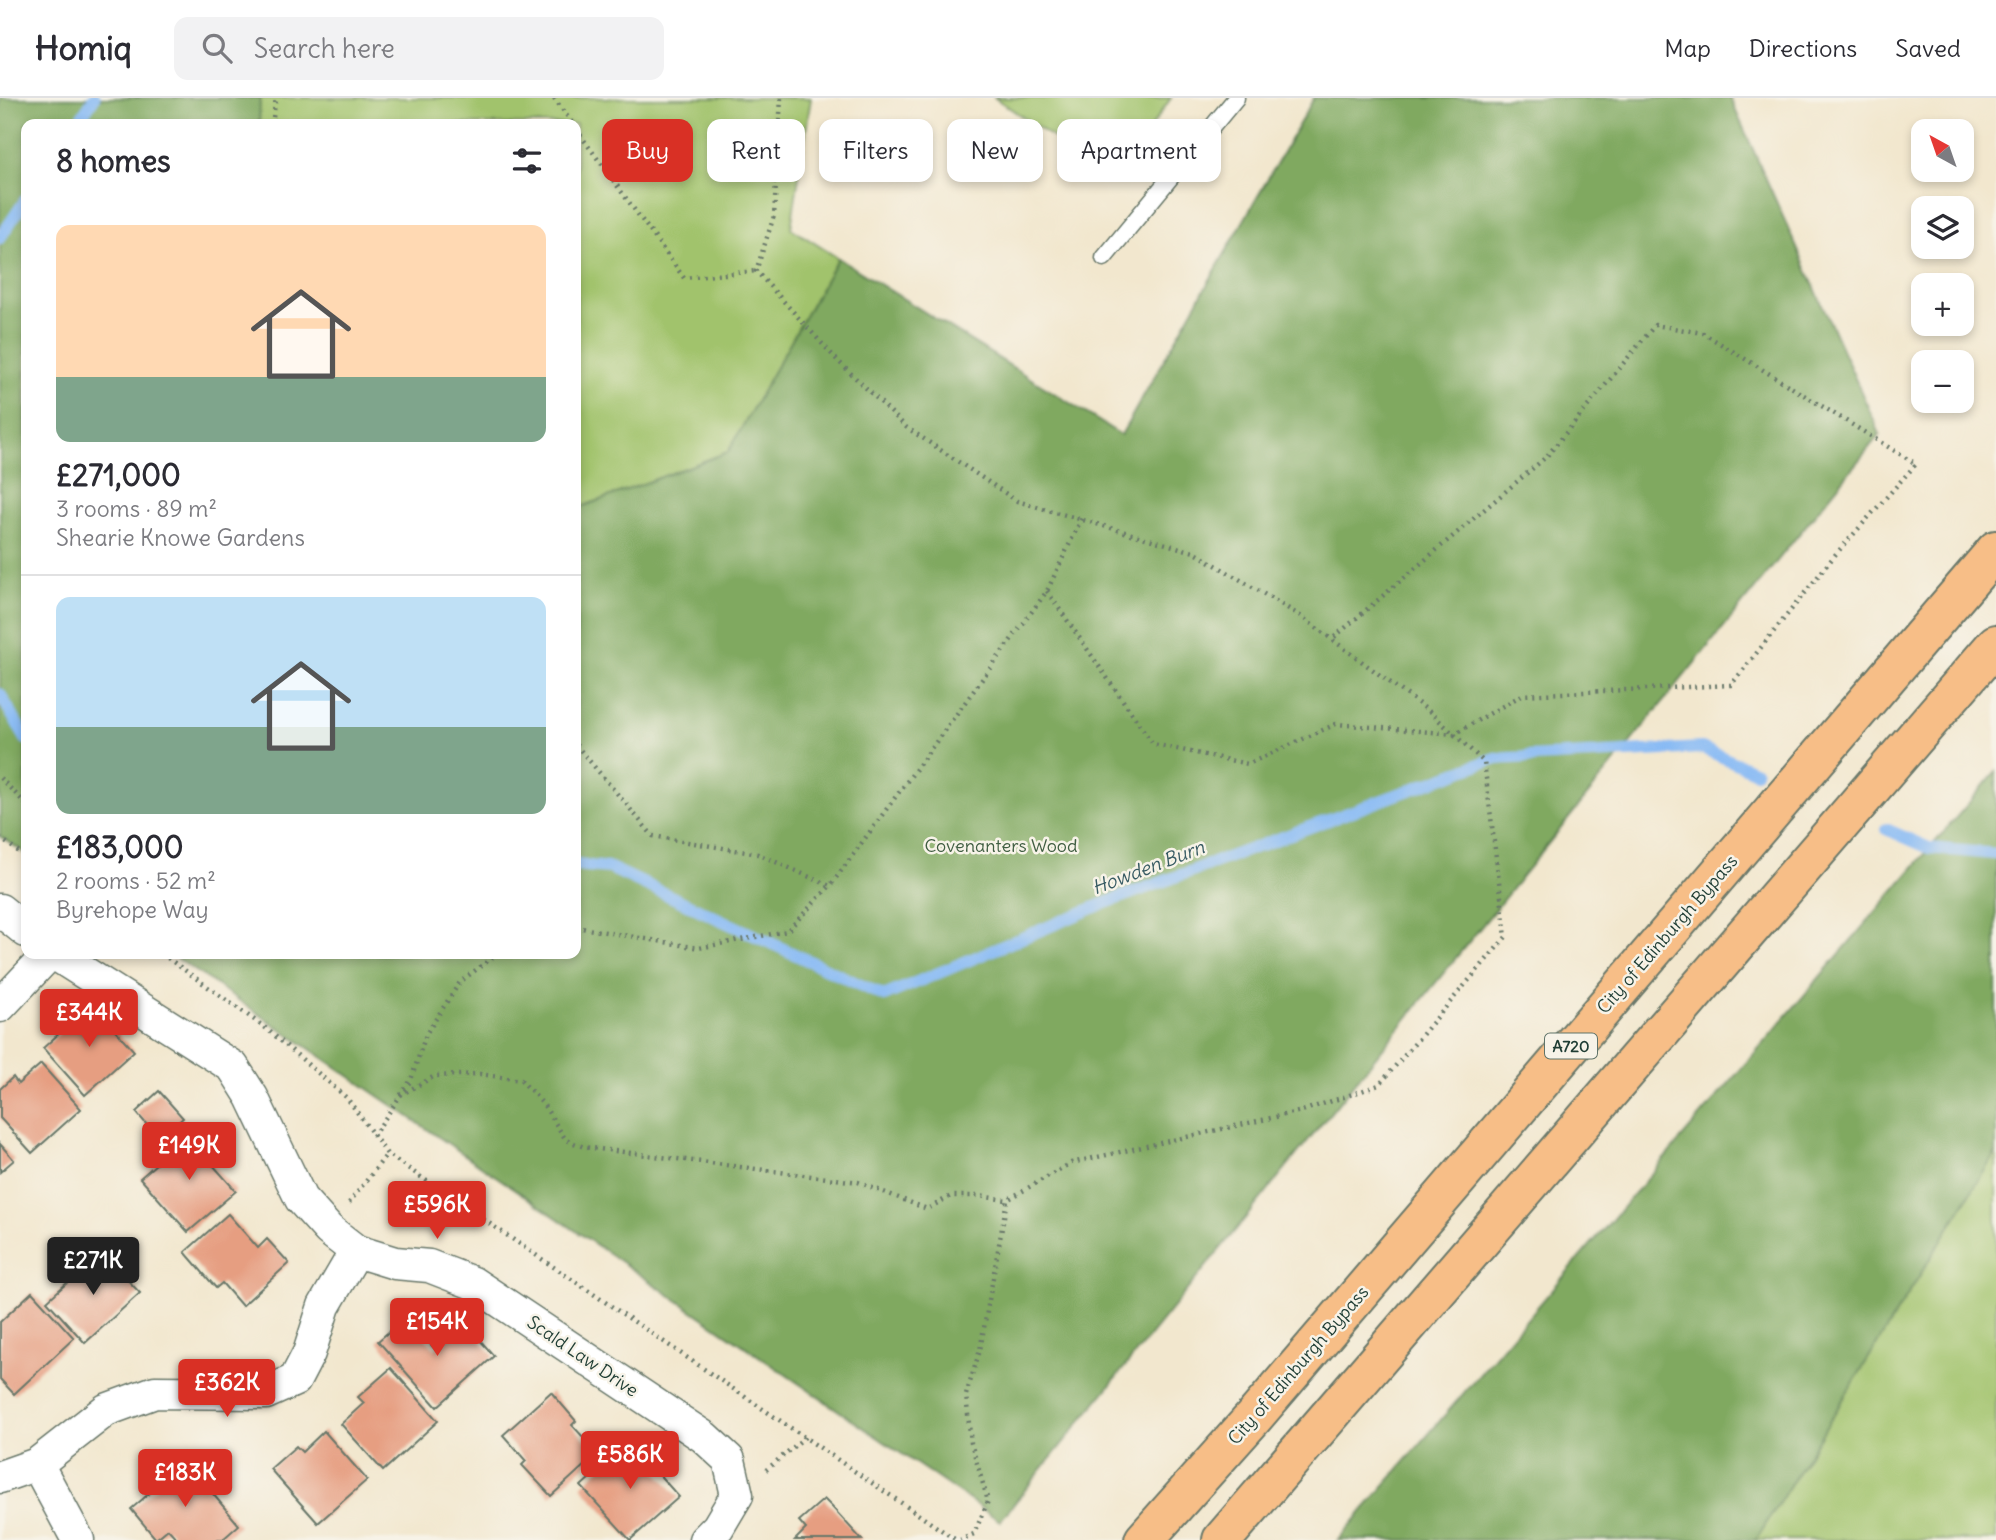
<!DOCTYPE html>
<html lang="en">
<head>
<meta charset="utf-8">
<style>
	body { margin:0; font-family:Delius,sans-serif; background:#f2f2f3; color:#2b2b33; height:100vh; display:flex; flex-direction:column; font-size:26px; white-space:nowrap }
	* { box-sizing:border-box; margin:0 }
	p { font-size:23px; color:#7c7c81 }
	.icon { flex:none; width:38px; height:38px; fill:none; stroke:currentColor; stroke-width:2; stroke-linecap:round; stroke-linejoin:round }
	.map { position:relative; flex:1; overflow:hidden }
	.panel { position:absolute; left:21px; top:21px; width:560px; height:840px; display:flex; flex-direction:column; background:#fff; border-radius:14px; box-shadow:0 4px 10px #0003 }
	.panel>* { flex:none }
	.banner { position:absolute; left:602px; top:21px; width:665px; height:63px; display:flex; gap:14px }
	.needle { width:46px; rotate:320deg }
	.controls { position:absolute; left:1911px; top:21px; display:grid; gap:14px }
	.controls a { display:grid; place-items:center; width:63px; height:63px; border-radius:14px; background:#fff; box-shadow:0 4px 10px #0003; font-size:35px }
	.price { position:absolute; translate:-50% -60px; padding:0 16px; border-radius:7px; background:#d93025; color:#fff; font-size:23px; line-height:46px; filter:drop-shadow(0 2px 4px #0008) }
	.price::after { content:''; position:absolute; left:50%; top:42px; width:21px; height:16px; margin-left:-10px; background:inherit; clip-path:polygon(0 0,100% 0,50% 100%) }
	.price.selected { background:#222; color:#fff }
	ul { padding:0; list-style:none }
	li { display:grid; align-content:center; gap:14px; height:371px; padding:0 35px }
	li+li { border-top:2px solid #e1e1e2 }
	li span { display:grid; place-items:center; height:217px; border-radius:14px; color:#555 }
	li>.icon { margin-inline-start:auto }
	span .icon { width:126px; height:126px; fill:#fffc; stroke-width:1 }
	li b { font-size:30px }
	h2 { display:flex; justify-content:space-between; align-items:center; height:84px; padding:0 35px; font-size:30px }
	.pill { padding:0 24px; border-radius:14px; background:#fff; box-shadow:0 4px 10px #0003; font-size:24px; line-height:63px }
	.pill.selected { background:#d93025; color:#fff }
	header { display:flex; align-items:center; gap:42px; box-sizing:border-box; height:98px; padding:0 35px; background:#fff; border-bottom:2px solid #e1e1e2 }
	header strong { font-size:33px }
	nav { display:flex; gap:38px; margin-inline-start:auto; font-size:24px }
	.search { width:490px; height:63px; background:#f2f2f3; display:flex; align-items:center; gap:18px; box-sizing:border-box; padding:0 24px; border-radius:14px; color:#7c7c81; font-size:26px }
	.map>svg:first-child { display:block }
</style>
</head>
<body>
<header>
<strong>Homiq</strong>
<div class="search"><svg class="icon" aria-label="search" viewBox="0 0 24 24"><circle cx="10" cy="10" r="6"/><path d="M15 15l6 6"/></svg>Search here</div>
<nav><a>Map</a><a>Directions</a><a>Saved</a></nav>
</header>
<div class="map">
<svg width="1996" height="1442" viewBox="0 0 1996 1442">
	<rect width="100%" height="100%" fill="#f7f3e8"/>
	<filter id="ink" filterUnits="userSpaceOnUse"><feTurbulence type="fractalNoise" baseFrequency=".0143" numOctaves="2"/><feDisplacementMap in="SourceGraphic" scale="14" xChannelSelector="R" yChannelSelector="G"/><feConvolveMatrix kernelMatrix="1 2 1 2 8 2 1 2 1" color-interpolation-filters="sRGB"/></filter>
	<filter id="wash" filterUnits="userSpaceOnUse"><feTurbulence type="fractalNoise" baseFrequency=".00686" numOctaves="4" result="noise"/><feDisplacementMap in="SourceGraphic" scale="28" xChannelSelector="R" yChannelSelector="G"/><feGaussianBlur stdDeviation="1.57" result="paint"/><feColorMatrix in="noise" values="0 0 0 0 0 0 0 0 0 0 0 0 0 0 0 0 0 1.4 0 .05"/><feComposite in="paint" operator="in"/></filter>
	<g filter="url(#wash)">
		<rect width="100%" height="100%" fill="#f2e7ce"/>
		<g fill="#a1c36c" stroke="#608050" stroke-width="2">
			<polygon points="260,0 811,0 791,130 838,160 728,354 576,411 576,26 259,26"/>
			<polygon points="995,0 1171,0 1115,82"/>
			<polygon points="1996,1054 1996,1442 1756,1442"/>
		</g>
		<g fill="#80a960" stroke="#50734a" stroke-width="2">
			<polygon points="0,0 260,0 259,26 26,26 26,756 0,738"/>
			<polygon points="1314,0 1730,0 1880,336 1000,1423 171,856 576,856 576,411 728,354 838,160 1121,337"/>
			<polygon points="1996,673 1996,1054 1756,1442 1338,1442"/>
		</g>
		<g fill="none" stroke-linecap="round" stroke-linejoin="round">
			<g stroke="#86b9f4" stroke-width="12">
				<polyline points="77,26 94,0"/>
				<polyline points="0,140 26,101"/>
				<polyline points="0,596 26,641"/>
				<polyline points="1886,731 1929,750 1996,756"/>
				<polyline points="576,767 610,770 884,898 1100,807 1493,661 1702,650 1756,674"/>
			</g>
		</g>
		<g id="blocks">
			<g fill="#e69e81">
				<polygon points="92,906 134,953 85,997 43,950"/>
				<polygon points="41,966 81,1011 32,1055 0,1020 0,991 13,979 18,986"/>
				<polygon points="159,993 183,1020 159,1041 136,1014"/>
				<polygon points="195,1032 219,1060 212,1066 236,1093 188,1134 140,1080"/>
				<polygon points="0,1046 14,1062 0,1074"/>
				<polygon points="228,1116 258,1150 267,1141 289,1165 242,1208 222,1185 216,1190 185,1154"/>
				<polygon points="101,1154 140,1195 85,1245 47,1203"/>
				<polygon points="32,1194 74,1240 14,1296 0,1281 0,1224"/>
				<polygon points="406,1219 435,1251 464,1224 494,1258 437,1309 378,1243"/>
				<polygon points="391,1270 438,1323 383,1373 341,1326 364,1305 358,1299"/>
				<polygon points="551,1294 576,1323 572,1327 598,1355 551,1398 522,1367 526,1363 503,1337"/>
				<polygon points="324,1333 367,1382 318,1425 270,1371 296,1348 302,1354"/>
				<polygon points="630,1344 679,1399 630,1442 581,1388"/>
				<polygon points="186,1364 239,1427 222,1442 178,1442 168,1431 156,1441 131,1411"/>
				<polygon points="824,1401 832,1409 862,1442 795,1442 806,1431 799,1423"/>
			</g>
		</g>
	</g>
	<g filter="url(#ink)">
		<use href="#blocks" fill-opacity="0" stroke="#69786a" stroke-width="2"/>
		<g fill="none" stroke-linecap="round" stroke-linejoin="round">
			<defs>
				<polyline id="lane" points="1104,160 1236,0"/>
				<g id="street">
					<polyline points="0,812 26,833"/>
					<polyline points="55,856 233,969 252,999 301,1101 329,1132 356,1153 395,1165 429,1168 473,1185 704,1339 729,1362 737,1397 718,1429 705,1442"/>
					<polyline points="0,908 49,856"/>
					<polyline points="37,1366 78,1442"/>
					<polyline points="0,1379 37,1366 106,1312 155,1294 266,1295 295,1282 309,1255 324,1208 356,1153"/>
				</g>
				<g id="highway">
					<polyline points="1144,1442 1253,1320 1996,452"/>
					<polyline points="1222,1442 1996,546"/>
				</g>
			</defs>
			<use href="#lane" stroke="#69786a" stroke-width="19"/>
			<use href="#street" stroke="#69786a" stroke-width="35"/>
			<use href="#highway" stroke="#69786a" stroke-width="42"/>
			<g stroke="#69786a" stroke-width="4.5" stroke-dasharray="2 5" stroke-linecap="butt">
				<polyline points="554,0 573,26"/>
				<polyline points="781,0 774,118 756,173 838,263 906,329 1017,403 1194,454 1299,517 1430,614 1484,664 1506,839 1379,987 1302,1013 1071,1065 1007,1102 980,1252 966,1297 971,1345 988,1403 974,1436 960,1442"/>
				<polyline points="272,26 276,0"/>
				<polyline points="576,31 684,180 756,173"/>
				<polyline points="1047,493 1153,646 1248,666 1336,626 1454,636 1522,597 1731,587 1835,457 1916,366 1703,235 1655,227 1546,359 1332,541"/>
				<polyline points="576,647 653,738 758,756 830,788"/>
				<polyline points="0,680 26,706"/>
				<polyline points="0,740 26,759"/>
				<polyline points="576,829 699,850 787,833 830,788 1047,493 1082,420"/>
				<polyline points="162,856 267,931 347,1000 387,1056 956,1442"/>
				<polyline points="400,997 435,978 480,976 521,982 543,1006 566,1042 584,1049 858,1084 927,1111 951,1098 979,1098 1007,1102"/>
				<polyline points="373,1038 411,982 426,936 460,884 497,856"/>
				<polyline points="349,1105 387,1056"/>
				<polyline points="766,1372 805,1339"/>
			</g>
			<use href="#lane" stroke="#fff" stroke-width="16"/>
			<use href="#street" stroke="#fff" stroke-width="32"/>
			<use href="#highway" stroke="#f7be87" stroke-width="38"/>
		</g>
	</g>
	<g text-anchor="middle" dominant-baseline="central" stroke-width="5" stroke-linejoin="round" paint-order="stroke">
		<rect fill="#f7f3e8" stroke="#60746a" stroke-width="2" x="1545" y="935.5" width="52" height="25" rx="5"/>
		<g font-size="16" font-weight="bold" fill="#1f3d34">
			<text x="1571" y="948">A720</text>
		</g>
		<g font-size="18" fill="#405e42" stroke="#f7f3e8">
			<text x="1001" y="747">Covenanters Wood</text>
		</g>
		<g font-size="18" fill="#1f3d34" stroke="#f7f3e8">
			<text transform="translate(1667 836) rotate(-49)">City of Edinburgh Bypass</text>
			<text transform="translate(583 1258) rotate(34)">Scald Law Drive</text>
			<text transform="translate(1298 1267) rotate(-49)">City of Edinburgh Bypass</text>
		</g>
		<g font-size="19" font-style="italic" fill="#395c64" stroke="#f7f3e8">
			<text transform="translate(1148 769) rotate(-21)">Howden Burn</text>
		</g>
	</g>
</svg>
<div class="controls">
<a><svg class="needle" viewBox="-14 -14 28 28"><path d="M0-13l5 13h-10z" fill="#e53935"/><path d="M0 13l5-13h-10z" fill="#7c7c81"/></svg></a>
<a><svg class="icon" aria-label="layers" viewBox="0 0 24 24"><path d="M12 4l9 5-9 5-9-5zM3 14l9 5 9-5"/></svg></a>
<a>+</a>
<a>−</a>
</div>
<b class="price" style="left:89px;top:951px">£344K</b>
<b class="price" style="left:189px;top:1084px">£149K</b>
<b class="price" style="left:437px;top:1143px">£596K</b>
<b class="price selected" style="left:93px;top:1199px">£271K</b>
<b class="price" style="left:437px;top:1260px">£154K</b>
<b class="price" style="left:227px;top:1321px">£362K</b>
<b class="price" style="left:630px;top:1393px">£586K</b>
<b class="price" style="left:185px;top:1411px">£183K</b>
<div class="banner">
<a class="pill selected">Buy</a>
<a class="pill">Rent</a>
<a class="pill">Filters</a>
<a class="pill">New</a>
<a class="pill">Apartment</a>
</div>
<section class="panel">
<h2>8 homes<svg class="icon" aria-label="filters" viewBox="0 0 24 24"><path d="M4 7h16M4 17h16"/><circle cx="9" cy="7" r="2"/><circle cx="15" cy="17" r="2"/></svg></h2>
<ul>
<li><span style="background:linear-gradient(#ffd9b3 70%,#7fa58c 0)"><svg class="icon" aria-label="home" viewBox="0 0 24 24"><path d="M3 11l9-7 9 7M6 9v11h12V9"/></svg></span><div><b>£271,000</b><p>3 rooms · 89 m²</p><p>Shearie Knowe Gardens</p></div></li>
<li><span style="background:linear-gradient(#bfe0f5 60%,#7fa58c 0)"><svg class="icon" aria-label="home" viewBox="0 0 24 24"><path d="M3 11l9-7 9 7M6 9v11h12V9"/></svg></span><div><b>£183,000</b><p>2 rooms · 52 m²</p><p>Byrehope Way</p></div></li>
</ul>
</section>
</div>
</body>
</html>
